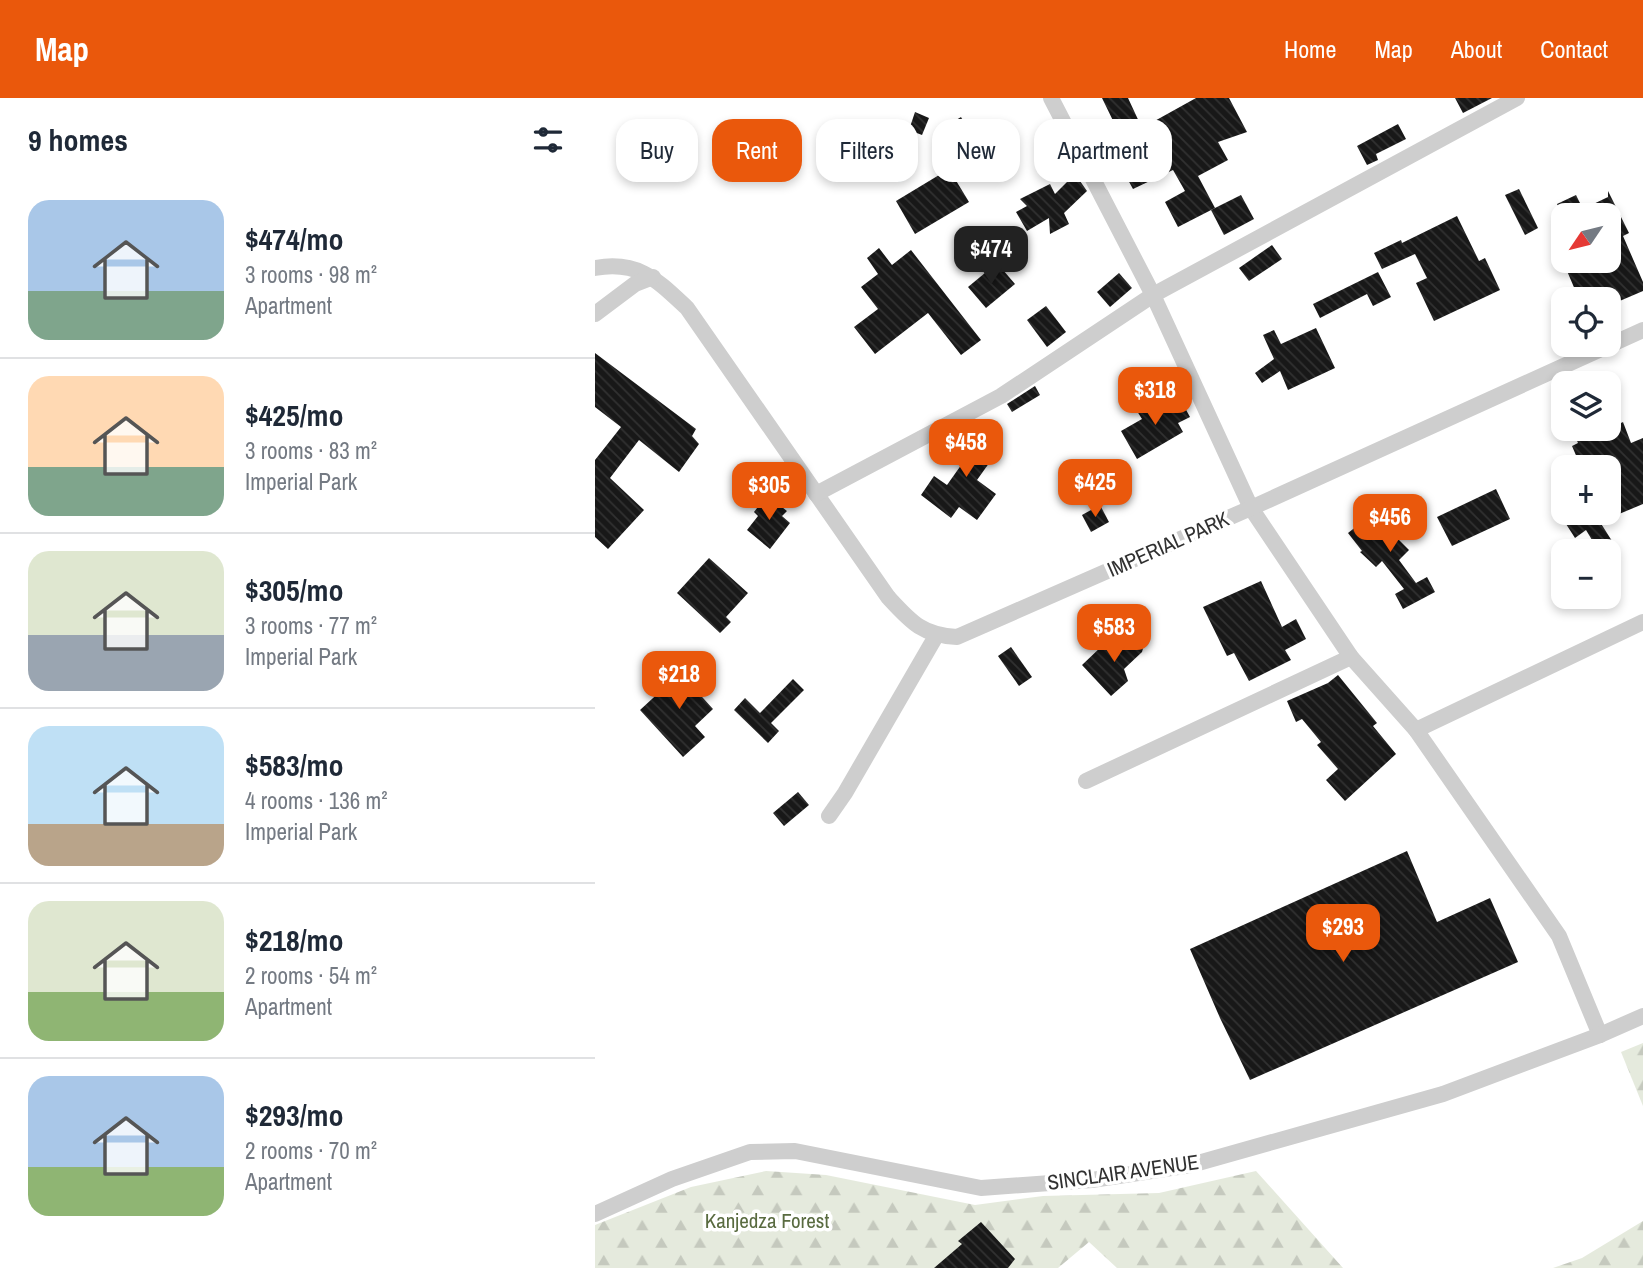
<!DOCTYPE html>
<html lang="en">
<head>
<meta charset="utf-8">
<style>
	body { margin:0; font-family:"Archivo Narrow",sans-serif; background:#f2f2f3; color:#1f2937; height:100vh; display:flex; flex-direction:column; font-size:26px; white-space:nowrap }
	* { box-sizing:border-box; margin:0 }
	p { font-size:23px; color:#747a83 }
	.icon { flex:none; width:38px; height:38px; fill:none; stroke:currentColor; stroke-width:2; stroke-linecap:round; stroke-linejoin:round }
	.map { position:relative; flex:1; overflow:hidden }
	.side { display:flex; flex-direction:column; background:#fff; width:595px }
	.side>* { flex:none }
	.hud { position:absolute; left:21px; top:21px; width:665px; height:63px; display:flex; gap:14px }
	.needle { width:46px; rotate:235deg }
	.fabs { position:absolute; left:956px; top:105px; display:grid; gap:14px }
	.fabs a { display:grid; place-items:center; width:70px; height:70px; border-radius:14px; background:#fff; box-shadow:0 4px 10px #0003; font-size:35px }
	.price { position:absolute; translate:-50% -60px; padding:0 16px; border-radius:14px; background:#ea580c; color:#fff; font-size:23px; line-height:46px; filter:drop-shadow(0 2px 4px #0008) }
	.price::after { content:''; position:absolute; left:50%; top:42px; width:21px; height:16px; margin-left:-10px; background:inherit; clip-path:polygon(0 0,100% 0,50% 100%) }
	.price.active { background:#222; color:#fff }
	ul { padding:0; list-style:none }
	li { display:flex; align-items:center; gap:21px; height:175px; padding:0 28px }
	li+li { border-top:2px solid #e0e1e3 }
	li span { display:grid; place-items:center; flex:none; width:196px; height:140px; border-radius:21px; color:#555 }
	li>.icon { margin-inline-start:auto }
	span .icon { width:84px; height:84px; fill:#fffc; stroke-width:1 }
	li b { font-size:30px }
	h2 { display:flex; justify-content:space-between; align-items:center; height:84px; padding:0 28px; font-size:30px }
	.tag { padding:0 24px; border-radius:21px; background:#fff; box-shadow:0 4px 10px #0003; font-size:24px; line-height:63px }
	.tag.active { background:#ea580c; color:#fff }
	header { display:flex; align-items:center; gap:42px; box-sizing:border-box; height:98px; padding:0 35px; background:#ea580c; color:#fff }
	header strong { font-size:33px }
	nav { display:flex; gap:38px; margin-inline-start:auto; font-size:24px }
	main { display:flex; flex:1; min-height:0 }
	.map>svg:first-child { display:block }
</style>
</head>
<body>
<header>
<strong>Map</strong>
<nav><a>Home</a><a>Map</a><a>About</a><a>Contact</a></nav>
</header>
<main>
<section class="side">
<h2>9 homes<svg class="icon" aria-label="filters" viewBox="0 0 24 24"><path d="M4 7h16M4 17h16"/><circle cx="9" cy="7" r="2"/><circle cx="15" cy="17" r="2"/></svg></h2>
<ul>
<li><span style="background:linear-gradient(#a9c7e8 65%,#7fa58c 0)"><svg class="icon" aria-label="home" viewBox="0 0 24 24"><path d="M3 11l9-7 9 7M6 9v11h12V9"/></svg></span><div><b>$474/mo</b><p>3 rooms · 98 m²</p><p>Apartment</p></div></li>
<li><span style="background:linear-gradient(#ffd9b3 65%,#7fa58c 0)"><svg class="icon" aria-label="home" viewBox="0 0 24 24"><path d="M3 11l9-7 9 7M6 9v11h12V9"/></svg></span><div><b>$425/mo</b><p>3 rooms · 83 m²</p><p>Imperial Park</p></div></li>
<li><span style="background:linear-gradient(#dfe7d0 60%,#9aa5b1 0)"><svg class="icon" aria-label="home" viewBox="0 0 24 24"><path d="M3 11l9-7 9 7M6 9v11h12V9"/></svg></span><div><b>$305/mo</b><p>3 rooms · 77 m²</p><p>Imperial Park</p></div></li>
<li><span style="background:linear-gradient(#bfe0f5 70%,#b9a48a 0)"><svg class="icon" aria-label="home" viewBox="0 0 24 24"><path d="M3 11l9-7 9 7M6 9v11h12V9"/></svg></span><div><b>$583/mo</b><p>4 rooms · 136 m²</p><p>Imperial Park</p></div></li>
<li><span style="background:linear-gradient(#dfe7d0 65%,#8fb573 0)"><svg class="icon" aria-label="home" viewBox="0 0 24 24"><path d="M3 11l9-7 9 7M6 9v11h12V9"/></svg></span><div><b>$218/mo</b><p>2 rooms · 54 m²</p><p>Apartment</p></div></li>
<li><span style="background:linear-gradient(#a9c7e8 65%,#8fb573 0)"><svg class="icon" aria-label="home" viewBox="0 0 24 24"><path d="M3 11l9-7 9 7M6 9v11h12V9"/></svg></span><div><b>$293/mo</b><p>2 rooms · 70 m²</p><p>Apartment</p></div></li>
</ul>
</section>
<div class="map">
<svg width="1048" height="1170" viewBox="0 0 1048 1170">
	<defs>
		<pattern id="forest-firs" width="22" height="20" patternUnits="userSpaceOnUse" patternTransform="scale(1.75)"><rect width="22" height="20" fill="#e5eadd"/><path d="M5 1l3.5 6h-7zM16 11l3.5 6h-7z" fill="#c5c9be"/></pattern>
		<pattern id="building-back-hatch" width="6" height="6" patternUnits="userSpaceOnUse" patternTransform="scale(1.75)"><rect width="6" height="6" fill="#181818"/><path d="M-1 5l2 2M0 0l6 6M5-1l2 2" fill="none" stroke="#313131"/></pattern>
	</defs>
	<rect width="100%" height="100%" fill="#fff"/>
	<g fill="url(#forest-firs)">
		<polygon points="1048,945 1048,1008 1026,954"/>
		<polygon points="171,1073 231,1077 380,1107 448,1098 564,1095 661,1073 748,1170 522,1170 494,1144 463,1170 0,1170 0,1127 96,1089"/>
		<polygon points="1048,1123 1048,1170 958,1170 987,1160"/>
	</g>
	<circle fill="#cbe1e9" cx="303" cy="71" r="13"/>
	<g fill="url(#building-back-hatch)">
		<polygon points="507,0 533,0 547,30 601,0 634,0 652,34 623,44 633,62 603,78 620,110 583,129 570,104 590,93 578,72 538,91 511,42 524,35"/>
		<polygon points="860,0 897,0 868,15"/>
		<polygon points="320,14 334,20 327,37 314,32"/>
		<polygon points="366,19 379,41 366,49 353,27"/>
		<polygon points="803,26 811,41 781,56 783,62 772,67 762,48"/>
		<polygon points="354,71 374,104 320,136 301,103"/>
		<polygon points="480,76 492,93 469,115 474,126 455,136 454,120 432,133 421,114 432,108 425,101 455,86 460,96"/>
		<polygon points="924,91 943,130 930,137 910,97"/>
		<polygon points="1013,93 1034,135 1028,138 1048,184 1048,193 1013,208 1013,201 984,201 972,173 994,163 1013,163 1013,117 967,117 962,106 981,97 988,111 1013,99"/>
		<polygon points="646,97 659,121 629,137 616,112"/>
		<polygon points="862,118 884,163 890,160 905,192 839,223 821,185 832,180 820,156 787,171 779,155 806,142 807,145"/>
		<polygon points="677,147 687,161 654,183 644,170"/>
		<polygon points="284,150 297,167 316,152 386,242 366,257 333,215 280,256 259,229 283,211 266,189 283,176 272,160"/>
		<polygon points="402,165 420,186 391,210 373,189"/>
		<polygon points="783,174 796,199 778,208 772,196 725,220 718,206"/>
		<polygon points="524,175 537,190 515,209 502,194"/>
		<polygon points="451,208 471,234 452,249 432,222"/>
		<polygon points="721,230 740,270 693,292 685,273 667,285 660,275 679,261 668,237 679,232 686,246"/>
		<polygon points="0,255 101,331 97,338 104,346 84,374 44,342 15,380 49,412 13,451 0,439 0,362 26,329 0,309"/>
		<polygon points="440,288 445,297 417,314 412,306"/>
		<polygon points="584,299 595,319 583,325 588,334 542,361 526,333 547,321 540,310 552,303 558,315"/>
		<polygon points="1028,324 1036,345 1048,340 1048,406 1005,424 1017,443 1003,452 991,432 980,440 964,415 1013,415 1013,369 986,369 977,348 983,345 977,331 1013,331"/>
		<polygon points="381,327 407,347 382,382 401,396 382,422 364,409 356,420 326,397 339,378 352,387 374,356 364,349"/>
		<polygon points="901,391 915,421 857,448 842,419"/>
		<polygon points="172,397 192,413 187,418 195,425 175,451 152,432 163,418 159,414"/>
		<polygon points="795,406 810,421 797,435 814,452 804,462 821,485 832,479 840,494 808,511 800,496 809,491 787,463 781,469 765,454 767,453 753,435 767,424 770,428"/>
		<polygon points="505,407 514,424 496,434 487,417"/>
		<polygon points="114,460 153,495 131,519 136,524 125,535 82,495"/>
		<polygon points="666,483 687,529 701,521 711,541 690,552 696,562 654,583 639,555 632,558 608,509"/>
		<polygon points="552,536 547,554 529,571 533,583 516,598 487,567 508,547 518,557 535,541"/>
		<polygon points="416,549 437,579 424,588 403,558"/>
		<polygon points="95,566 108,580 98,589 118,611 100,628 110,639 88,659 45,612"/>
		<polygon points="743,577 782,625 778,628 801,656 750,703 731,682 743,671 722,647 726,644 707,621 701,624 692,603 733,585"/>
		<polygon points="198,581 209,592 176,625 184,633 173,645 139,612 150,600 165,615"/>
		<polygon points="203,694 214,707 189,728 178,715"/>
		<polygon points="812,753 842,824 895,800 923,864 655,982 625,920 595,851"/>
		<polygon points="386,1124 420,1161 413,1170 339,1170 367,1146 363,1143"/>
	</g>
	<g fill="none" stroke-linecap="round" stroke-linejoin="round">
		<g stroke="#cecece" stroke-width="16">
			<polyline points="456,0 558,197 656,410 756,559 821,632 964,838 1005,937"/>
			<path d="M0,170C44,162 63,183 92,210L293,499C316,524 327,537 362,539L656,410L1048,232"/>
			<polyline points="0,216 40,186 58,179"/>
			<polyline points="221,396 406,298 558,197 922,0"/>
			<polyline points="821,632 1048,524"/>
			<polyline points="491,683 756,559"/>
			<polyline points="234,718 250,695 341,538"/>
			<polyline points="0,1116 77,1081 155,1054 200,1053 386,1090 497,1082 596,1067 848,996 1005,937 1048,918"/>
		</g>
	</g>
	<g text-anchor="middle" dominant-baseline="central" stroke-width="7" stroke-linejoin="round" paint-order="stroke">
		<g font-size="21" fill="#313131" stroke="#fff">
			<text transform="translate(573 446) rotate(-24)">IMPERIAL PARK</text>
			<text transform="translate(528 1074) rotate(-8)">SINCLAIR AVENUE</text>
		</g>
		<g font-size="21" fill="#596b40" stroke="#fff">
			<text x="172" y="1122">Kanjedza Forest</text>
		</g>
	</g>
</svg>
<div class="fabs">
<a><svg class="needle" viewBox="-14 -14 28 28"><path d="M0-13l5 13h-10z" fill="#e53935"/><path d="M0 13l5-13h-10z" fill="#747a83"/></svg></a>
<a><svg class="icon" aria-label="locate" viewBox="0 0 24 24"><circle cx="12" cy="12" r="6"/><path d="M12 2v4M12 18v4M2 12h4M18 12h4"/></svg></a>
<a><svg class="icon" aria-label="layers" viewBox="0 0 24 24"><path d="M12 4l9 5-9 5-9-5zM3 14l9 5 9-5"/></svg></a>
<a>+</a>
<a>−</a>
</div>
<b class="price active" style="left:396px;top:188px">$474</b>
<b class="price" style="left:560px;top:329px">$318</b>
<b class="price" style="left:371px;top:381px">$458</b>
<b class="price" style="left:500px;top:421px">$425</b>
<b class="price" style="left:174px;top:424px">$305</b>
<b class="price" style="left:795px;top:456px">$456</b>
<b class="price" style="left:519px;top:566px">$583</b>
<b class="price" style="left:84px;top:613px">$218</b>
<b class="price" style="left:748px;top:866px">$293</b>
<div class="hud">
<a class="tag">Buy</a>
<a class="tag active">Rent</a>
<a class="tag">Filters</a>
<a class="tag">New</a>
<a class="tag">Apartment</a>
</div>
</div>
</main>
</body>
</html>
